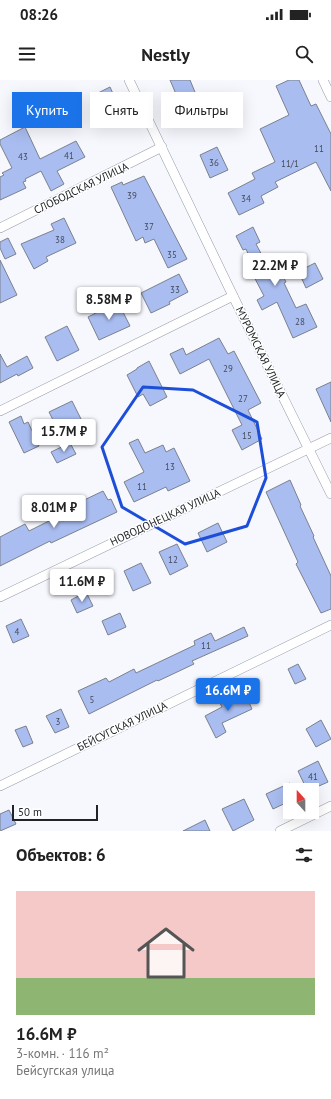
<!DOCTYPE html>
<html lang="ru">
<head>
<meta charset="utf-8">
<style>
	body { margin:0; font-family:"PT Sans",sans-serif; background:#f2f2f2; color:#222; height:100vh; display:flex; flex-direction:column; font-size:15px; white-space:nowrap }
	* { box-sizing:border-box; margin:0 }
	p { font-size:13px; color:#767676 }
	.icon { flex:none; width:22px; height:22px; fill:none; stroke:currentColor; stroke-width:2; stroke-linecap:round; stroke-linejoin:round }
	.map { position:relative; height:751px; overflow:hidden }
	.side { display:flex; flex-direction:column; background:#fff; flex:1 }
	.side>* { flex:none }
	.guide { position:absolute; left:12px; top:12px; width:307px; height:36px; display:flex; gap:8px }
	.needle { width:26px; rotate:339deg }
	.fabs { position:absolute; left:283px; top:703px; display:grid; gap:8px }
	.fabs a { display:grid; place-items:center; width:36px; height:36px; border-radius:0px; background:#fff; box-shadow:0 4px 16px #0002; font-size:20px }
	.scale { position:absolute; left:12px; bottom:10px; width:86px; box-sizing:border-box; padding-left:4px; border:2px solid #212327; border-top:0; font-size:11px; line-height:14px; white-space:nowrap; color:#212327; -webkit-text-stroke:3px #fff; paint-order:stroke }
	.price { position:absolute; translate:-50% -34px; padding:0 9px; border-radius:4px; background:#fff; color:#222; font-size:13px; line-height:26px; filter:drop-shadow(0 1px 2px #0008) }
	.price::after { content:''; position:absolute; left:50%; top:24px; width:12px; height:9px; margin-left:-6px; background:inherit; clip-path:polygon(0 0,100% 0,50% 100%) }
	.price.selected { background:#1a73e8; color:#fff }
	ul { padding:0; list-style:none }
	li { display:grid; align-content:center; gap:8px; height:212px; padding:0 16px }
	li+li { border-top:1px solid #e0e0e0 }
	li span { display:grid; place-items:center; height:124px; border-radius:0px; color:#555 }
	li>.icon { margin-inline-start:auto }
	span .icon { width:72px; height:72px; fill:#fffc; stroke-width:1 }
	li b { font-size:17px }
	h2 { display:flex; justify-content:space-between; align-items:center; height:48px; padding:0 16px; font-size:17px }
	.chip { padding:0 14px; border-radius:0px; background:#fff; box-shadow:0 4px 16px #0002; font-size:14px; line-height:36px }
	.chip.selected { background:#1a73e8; color:#fff }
	.status { display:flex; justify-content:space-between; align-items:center; height:28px; padding:0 20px; background:#fff; direction:ltr }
	.status svg { height:11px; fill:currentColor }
	header { display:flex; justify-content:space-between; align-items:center; height:52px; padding:0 16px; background:#fff; font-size:18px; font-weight:600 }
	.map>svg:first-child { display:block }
</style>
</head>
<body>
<div class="status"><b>08:26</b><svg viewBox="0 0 49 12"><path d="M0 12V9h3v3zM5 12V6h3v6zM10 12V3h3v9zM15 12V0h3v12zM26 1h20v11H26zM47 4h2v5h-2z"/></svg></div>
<header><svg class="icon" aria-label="menu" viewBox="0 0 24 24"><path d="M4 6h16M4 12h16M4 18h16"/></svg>Nestly<svg class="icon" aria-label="search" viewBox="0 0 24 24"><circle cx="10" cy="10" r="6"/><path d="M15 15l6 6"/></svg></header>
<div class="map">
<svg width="331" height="751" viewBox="0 0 331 751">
	<rect width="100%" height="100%" fill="#f6f8fe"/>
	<g fill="#a9bdf0" stroke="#7b808c">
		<polygon points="170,0 190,0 197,17 179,25 174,15 176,14"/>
		<polygon points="289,0 299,0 311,26 316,24 331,54 331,111 316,82 275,102 278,107 261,116 264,123 239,135 228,113 255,99 252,93 275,82 260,49 289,35 276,6"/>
		<polygon points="110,7 119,27 105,34 96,14"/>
		<polygon points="25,47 40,79 76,61 85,77 57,91 64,104 51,111 41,91 25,99 26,101 23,102 26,108 0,120 0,97 4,95 2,93 12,88 0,64 0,60"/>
		<polygon points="217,67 228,90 210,98 200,75"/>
		<polygon points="144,96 187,179 168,188 154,159 145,163 143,157 136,161 111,107 122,102 123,105"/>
		<polygon points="64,138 76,163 46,177 48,181 34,189 21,164 54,150 51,144"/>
		<polygon points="253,147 260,162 256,164 265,181 273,177 286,202 284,203 296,228 306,224 317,247 293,258 277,222 262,230 257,220 264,216 250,189 254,187 246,169 243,170 236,156"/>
		<polygon points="8,158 16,174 5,179 0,168 0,162"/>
		<polygon points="0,180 17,215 0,223"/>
		<polygon points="315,183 323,199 306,208 301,197 306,194 303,189"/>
		<polygon points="179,194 188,212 169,222 170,224 151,233 141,213"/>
		<polygon points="118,222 130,246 99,260 88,237"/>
		<polygon points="67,246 79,270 57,281 45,257"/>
		<polygon points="219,258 228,274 234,271 261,323 248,330 262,359 242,370 232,350 242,345 209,279 180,294 170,274 183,268 186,275"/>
		<polygon points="0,274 7,287 27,276 33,288 18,296 17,294 0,303"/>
		<polygon points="149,281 167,317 150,326 143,314 138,317 127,295 137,289 137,288"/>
		<polygon points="331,302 331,342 316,309"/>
		<polygon points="72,321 82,341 59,352 49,332"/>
		<polygon points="21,336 24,344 28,342 39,366 24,373 9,342"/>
		<polygon points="138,359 145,373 163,365 166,372 174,368 190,401 168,411 166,407 134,422 124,402 144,392 129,363"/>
		<polygon points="70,363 76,374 57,383 51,372"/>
		<polygon points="290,400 301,425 300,426 314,456 313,457 331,496 331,529 321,533 296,484 298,482 266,412"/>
		<polygon points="103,411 108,420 111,419 117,432 51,463 50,461 0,486 0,457 25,444 29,451 61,435 63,441 84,431 80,422"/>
		<polygon points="218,443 227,462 207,472 198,453"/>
		<polygon points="177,464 188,486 170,495 159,472"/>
		<polygon points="141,483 151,503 133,511 124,491"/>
		<polygon points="86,512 93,526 77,533 71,520"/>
		<polygon points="120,533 126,547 108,555 102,541"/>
		<polygon points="21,539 29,556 13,563 6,546"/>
		<polygon points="244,547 248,556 192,581 194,584 158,601 157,600 89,634 78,611 106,598 109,602 134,589 136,593 195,565 194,561 211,553 215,561"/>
		<polygon points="298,584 306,599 295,604 288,589"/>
		<polygon points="243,610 252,629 222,643 226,652 216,658 205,636 222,627 219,621"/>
		<polygon points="61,629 69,647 55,653 46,636"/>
		<polygon points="321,640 331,659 316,667 306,649"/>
		<polygon points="26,646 33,663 23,667 15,650"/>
		<polygon points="318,681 328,702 310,710 307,710 298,691"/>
		<polygon points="290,703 290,721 273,729 266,714"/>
		<polygon points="244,719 254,740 233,751 222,729"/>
		<polygon points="9,730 16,744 0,751 0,734"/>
		<polygon points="205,740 210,751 183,751"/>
	</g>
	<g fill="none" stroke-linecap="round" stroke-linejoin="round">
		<defs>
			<g id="minor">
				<polyline points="129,0 233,216 331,414"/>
				<polyline points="323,0 331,17"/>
				<polyline points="0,148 162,67"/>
				<polyline points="0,331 233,216"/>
				<polyline points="0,517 331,358"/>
				<polyline points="0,706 331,545"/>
				<polyline points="280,751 331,726"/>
			</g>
		</defs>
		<use href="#minor" stroke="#969ba7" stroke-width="10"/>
		<use href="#minor" stroke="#fff" stroke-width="9"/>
	</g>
	<path fill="none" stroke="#1d4ed8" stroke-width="3" stroke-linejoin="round" d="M143,307L193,310L257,342L266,398L247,446L185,464L122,427L102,367Z"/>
	<g text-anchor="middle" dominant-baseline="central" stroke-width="3" stroke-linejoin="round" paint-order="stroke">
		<g font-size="9" fill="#434a59">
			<text x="319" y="68">11</text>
			<text x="69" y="75">41</text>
			<text x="23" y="76">43</text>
			<text x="214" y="82">36</text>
			<text x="290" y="83">11/1</text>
			<text x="132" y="115">39</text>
			<text x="246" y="118">34</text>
			<text x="149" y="146">37</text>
			<text x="60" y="159">38</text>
			<text x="172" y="174">35</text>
			<text x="175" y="209">33</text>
			<text x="300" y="241">28</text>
			<text x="228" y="288">29</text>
			<text x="243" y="318">27</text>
			<text x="247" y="355">15</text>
			<text x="170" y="386">13</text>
			<text x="142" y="406">11</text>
			<text x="173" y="479">12</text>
			<text x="17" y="551">4</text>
			<text x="206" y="565">11</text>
			<text x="92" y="619">5</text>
			<text x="58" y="641">3</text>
			<text x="313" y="696">41</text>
		</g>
		<g font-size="11" fill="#212327" stroke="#fff">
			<text transform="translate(81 108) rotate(-26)">СЛОБОДСКАЯ УЛИЦА</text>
			<text transform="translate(261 272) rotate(64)">МУРОМСКАЯ УЛИЦА</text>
			<text transform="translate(165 437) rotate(-25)">НОВОДОНЕЦКАЯ УЛИЦА</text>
			<text transform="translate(122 646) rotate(-26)">БЕЙСУГСКАЯ УЛИЦА</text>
		</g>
	</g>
</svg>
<div class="fabs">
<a><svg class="needle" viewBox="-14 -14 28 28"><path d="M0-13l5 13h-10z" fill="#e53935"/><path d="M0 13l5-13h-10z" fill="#767676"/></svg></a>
</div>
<div class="scale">50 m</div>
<b class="price" style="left:275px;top:207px">22.2M ₽</b>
<b class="price" style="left:109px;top:241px">8.58M ₽</b>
<b class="price" style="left:64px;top:373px">15.7M ₽</b>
<b class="price" style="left:54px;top:449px">8.01M ₽</b>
<b class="price" style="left:82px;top:523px">11.6M ₽</b>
<b class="price selected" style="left:228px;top:632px">16.6M ₽</b>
<div class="guide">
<a class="chip selected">Купить</a>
<a class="chip">Снять</a>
<a class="chip">Фильтры</a>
</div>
</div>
<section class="side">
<h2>Объектов: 6<svg class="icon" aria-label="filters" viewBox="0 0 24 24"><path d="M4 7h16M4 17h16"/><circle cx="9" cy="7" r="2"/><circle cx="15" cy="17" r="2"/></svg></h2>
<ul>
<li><span style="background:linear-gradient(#f6c9c9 70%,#8fb573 0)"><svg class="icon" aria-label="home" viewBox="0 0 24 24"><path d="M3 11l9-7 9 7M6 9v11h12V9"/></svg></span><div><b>16.6M ₽</b><p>3-комн. · 116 m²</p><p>Бейсугская улица</p></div></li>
</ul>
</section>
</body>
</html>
